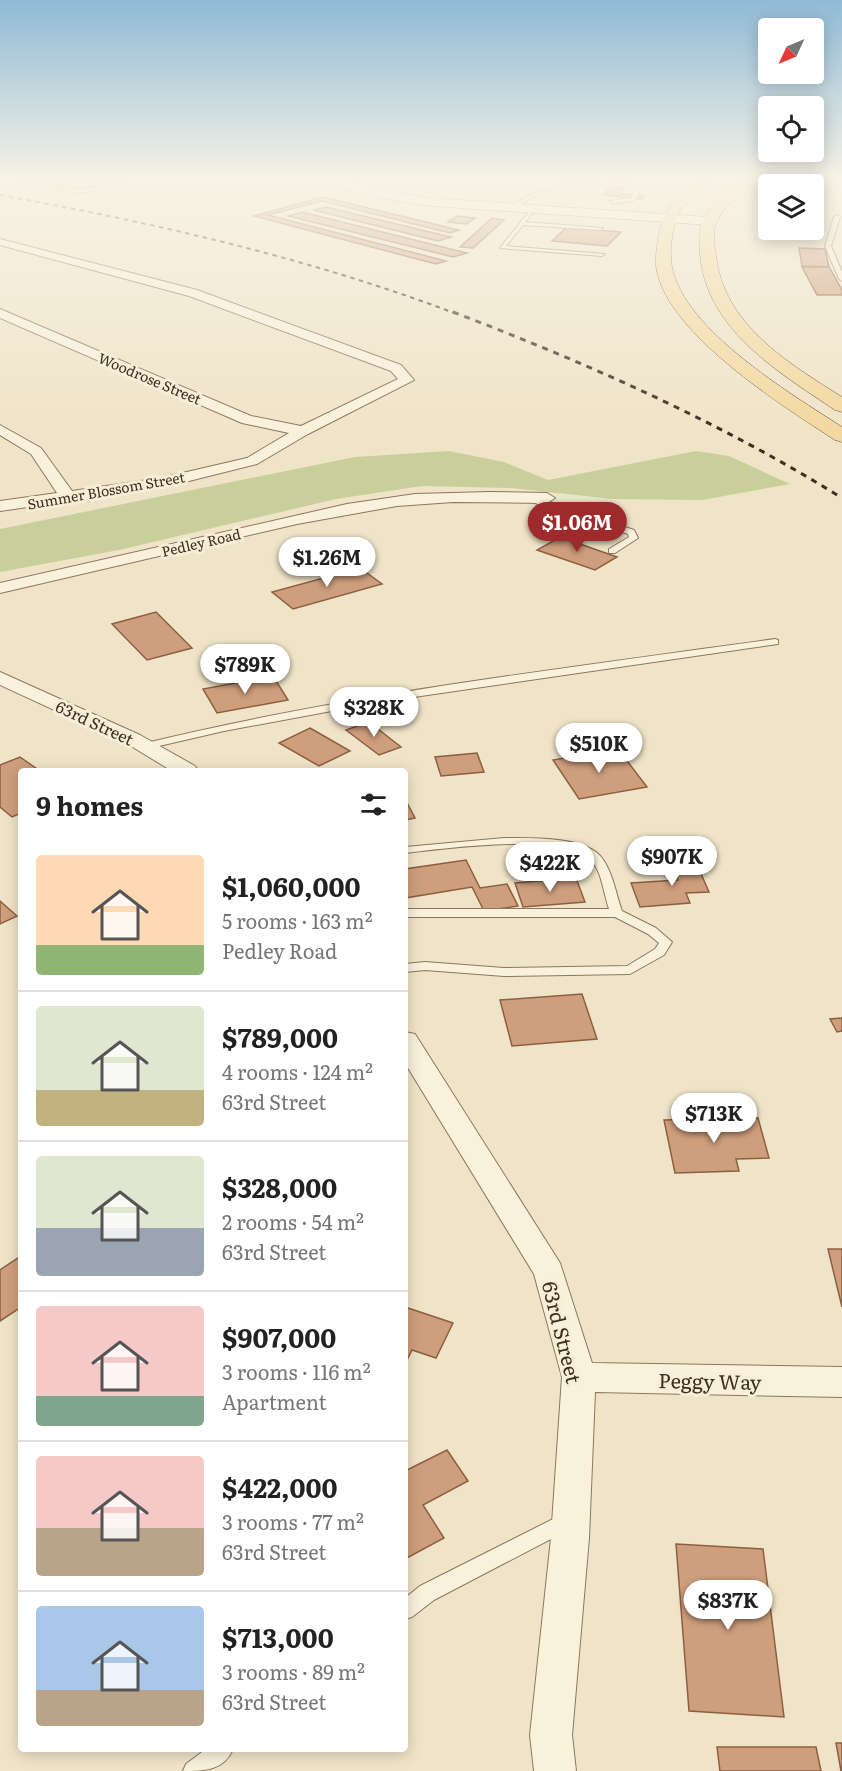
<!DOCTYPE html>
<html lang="en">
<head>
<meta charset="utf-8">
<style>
	body { margin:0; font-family:Literata,serif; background:#f6f6f6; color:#222; height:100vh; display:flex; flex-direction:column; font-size:22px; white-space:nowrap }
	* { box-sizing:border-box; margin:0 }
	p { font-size:20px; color:#767676 }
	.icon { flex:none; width:33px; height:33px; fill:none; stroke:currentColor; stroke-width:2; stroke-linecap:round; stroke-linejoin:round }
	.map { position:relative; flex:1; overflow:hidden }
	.sheet { position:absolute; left:18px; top:768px; width:390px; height:984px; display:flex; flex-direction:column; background:#fff; border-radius:6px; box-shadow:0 3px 15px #0003 }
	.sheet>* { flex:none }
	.needle { width:39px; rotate:226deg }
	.tools { position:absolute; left:758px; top:18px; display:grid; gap:12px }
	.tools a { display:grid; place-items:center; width:66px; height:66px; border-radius:6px; background:#fff; box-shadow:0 3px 15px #0003; font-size:30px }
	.price { position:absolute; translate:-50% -51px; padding:0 14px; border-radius:21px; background:#fff; color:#222; font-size:20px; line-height:39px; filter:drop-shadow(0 2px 3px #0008) }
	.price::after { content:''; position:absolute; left:50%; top:36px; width:18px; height:14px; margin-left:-9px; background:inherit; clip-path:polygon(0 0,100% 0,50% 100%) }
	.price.active { background:#9e2a2b; color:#fff }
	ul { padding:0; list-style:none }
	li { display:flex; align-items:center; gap:18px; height:150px; padding:0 18px }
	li+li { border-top:2px solid #e0e0e0 }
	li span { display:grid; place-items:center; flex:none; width:168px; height:120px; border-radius:6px; color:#555 }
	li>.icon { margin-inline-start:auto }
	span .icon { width:72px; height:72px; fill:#fffc; stroke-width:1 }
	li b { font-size:26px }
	h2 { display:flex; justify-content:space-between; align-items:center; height:72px; padding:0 18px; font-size:26px }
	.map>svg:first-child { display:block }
</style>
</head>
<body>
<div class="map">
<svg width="842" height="1771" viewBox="0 0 842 1771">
	<rect width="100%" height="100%" fill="#f0e4c8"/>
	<polygon fill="#c9cf9b" points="449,451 504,462 548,480 696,451 729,456 790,484 702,500 612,499 511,488 422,486 336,499 119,550 0,572 0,529 355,457"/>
	<g fill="#cf9f7d" stroke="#8d5f41" stroke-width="1.5">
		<polygon points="26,181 110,181 75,191"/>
		<polygon points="609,187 624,188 620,194 644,195 642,199 604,195"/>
		<polygon points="323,197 459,230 450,233 322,201 268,215 446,261 436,264 254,216"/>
		<polygon points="326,207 451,237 438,241 313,210"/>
		<polygon points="302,212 467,253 453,257 288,216"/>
		<polygon points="457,216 475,218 466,224 448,222"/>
		<polygon points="492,218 504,220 473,248 460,247"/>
		<polygon points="567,227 621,232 607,246 552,241"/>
		<polygon points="799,248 825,249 829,267 802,266"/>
		<polygon points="802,267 829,267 842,290 842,295 817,295"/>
		<polygon points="560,537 617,557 595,570 537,550"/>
		<polygon points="360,568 382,584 293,609 272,592"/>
		<polygon points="156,612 192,648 147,660 112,624"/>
		<polygon points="273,676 288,700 217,713 203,689"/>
		<polygon points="369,722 401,747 379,755 346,730"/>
		<polygon points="310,728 350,751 319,766 279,743"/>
		<polygon points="618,749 647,787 579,799 553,760"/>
		<polygon points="477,753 484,772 441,776 435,757"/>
		<polygon points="20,757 40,771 21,771 21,813 12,817 0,807 0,765"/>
		<polygon points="405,799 415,818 405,820"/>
		<polygon points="466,860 480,888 507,884 518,906 484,911 472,887 405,898 405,869"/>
		<polygon points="695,860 709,892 686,893 690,903 640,907 631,883 678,880 670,862"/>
		<polygon points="576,878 585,902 523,907 515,883"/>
		<polygon points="0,901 17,916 0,924"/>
		<polygon points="582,994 597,1039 512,1046 500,1000"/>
		<polygon points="842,1018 842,1031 837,1032 830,1019"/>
		<polygon points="758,1118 769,1158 736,1159 739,1171 675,1173 664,1120"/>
		<polygon points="828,1249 842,1249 842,1307"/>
		<polygon points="21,1256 21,1307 0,1321 0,1270"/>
		<polygon points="405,1307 453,1323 436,1358 412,1350 405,1364"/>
		<polygon points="447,1450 468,1481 423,1505 444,1538 405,1559 405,1471"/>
		<polygon points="676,1544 763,1549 784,1717 689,1711"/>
		<polygon points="836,1743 842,1743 842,1771 841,1771"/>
		<polygon points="717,1747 816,1747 821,1771 720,1771"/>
	</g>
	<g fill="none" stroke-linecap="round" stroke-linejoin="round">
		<defs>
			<g id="lane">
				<path d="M18,181C37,181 56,190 75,190C93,191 109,180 126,181L92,191L75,193Z"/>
				<path d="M566,182L624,183L641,188L635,200L612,204L610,201L631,198L636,189C621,185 581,181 566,185C546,189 527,201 510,210L505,209L528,196Z"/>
				<polygon points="531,209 534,211 525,222 603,228 600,230 523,225 506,246 605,254 602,256 500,248"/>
				<polygon points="837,215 840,217 831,246 842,272 842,281 839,279 825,246 834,217"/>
				<polygon points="526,496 532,496 634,530 638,538 615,553 609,553 609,549 629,537 628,534 526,500"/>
				<path d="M775,639L778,640V644L380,702L224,731L146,749L141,746L142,744C350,693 563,669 775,639Z"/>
				<path d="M504,838C529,838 586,836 602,858C613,873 616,894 622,911L656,928L672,942L664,955L630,974L504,976L425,970L405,972V964L425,962L504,968L627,966L655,949L659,943L648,934L615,917H405V909H609C604,895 602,873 592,861C567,831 442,849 405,853V847Z"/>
				<polygon points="565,1513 572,1516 574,1522 572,1528 434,1600 412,1617 405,1619 405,1598 420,1586"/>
				<path d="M206,1749H233C224,1771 203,1771 183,1771L186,1764Z"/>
			</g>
			<g id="street">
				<polygon points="0,239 197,290 401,365 414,380 308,434 257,464 161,488 0,511 0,501 57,493 31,454 0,435 0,425 41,448 72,491 161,478 247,458 289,433 242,423 0,318 0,309 251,416 301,426 398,379 391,371 189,296 0,245"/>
				<polygon points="490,492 547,493 555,498 547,503 453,502 397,506 297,524 0,593 0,583 347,504 415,494"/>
				<polygon points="0,672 140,735 195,766 198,771 172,771 126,743 0,685"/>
				<polygon points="405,1032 415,1034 560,1263 592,1363 842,1367 842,1397 595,1392 589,1538 572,1735 576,1771 534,1771 530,1735 551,1538 562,1377 534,1274 405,1063"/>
			</g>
			<polygon id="secondary" points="320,181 342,181 384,191 430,198 709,217 716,221 709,225 430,206 384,199 322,184"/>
			<g id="primary">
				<path d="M697,181H712C701,194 683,201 677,217C672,230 669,253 672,267C684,330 791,394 842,427V442L835,440C783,406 664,332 656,266C655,257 657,248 658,239C664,209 673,199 697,181Z"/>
				<path d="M743,181H758C746,195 726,201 718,219C712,230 714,243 716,255C723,324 788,363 842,397V412L835,410C778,372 706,329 700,254C699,240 698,226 706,214C715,200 729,190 743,181Z"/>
			</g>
		</defs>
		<use href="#lane" stroke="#8d765c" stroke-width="2"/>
		<use href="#street" stroke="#8d765c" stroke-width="2"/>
		<use href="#secondary" stroke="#6f573f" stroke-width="1"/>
		<use href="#primary" stroke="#5b4430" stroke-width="1"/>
		<use href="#lane" fill="#faf1dc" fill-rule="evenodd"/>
		<use href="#street" fill="#faf1dc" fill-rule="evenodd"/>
		<use href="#secondary" fill="#faf1dc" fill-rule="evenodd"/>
		<use href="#primary" fill="#f3d9a0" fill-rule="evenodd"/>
		<path stroke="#3d2e20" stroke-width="2" stroke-dasharray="4.5 4.5" stroke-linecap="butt" d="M0,195C155,223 309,258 457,314"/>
		<path stroke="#3d2e20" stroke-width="3" stroke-dasharray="6 6" stroke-linecap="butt" d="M453,312C587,363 720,422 842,498"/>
	</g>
	<linearGradient id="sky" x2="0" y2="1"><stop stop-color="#8fbad6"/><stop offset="0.42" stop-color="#f8f3e6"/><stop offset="1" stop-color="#f8f3e6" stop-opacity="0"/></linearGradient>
	<rect width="842" height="429" fill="url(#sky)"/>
	<g text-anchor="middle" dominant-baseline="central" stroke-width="6" stroke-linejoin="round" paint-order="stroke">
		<g font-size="14" fill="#3d2e20" stroke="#f7eed8">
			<text transform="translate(150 378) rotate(23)">Woodrose Street</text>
			<text transform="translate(106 490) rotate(-10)">Summer Blossom Street</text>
			<text transform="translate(201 542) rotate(-13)">Pedley Road</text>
		</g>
		<g font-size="16" fill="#3d2e20" stroke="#f7eed8">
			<text transform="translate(95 722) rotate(25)">63rd Street</text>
		</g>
		<g font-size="20" fill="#3d2e20" stroke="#f7eed8">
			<text transform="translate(563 1332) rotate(76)">63rd Street</text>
			<text transform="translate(710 1380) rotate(1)">Peggy Way</text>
		</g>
	</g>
</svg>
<div class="tools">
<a><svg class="needle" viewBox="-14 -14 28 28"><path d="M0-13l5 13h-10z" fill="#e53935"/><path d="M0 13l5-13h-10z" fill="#767676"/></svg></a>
<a><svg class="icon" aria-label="locate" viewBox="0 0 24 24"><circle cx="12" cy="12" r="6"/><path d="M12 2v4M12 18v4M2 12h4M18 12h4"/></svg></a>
<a><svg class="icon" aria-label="layers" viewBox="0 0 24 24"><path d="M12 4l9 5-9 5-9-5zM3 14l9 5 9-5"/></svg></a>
</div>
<b class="price active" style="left:577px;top:553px">$1.06M</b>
<b class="price" style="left:327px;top:588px">$1.26M</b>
<b class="price" style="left:245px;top:695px">$789K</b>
<b class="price" style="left:374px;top:738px">$328K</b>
<b class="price" style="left:599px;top:774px">$510K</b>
<b class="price" style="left:672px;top:887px">$907K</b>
<b class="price" style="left:550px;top:893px">$422K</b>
<b class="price" style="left:714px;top:1144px">$713K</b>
<b class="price" style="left:728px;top:1631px">$837K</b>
<section class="sheet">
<h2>9 homes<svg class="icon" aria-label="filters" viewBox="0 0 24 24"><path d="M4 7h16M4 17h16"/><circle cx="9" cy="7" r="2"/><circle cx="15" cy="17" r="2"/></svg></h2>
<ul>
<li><span style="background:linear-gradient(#ffd9b3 75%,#8fb573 0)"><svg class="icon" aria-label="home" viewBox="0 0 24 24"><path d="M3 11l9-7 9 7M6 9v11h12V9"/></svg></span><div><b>$1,060,000</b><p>5 rooms · 163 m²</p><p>Pedley Road</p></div></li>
<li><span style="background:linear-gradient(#dfe7d0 70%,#c2b280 0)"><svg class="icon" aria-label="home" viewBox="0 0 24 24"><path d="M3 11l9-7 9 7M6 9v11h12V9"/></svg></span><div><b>$789,000</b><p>4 rooms · 124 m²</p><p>63rd Street</p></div></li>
<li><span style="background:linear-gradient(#dfe7d0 60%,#9aa5b1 0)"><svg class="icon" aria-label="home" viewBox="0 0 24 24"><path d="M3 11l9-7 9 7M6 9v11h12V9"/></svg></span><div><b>$328,000</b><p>2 rooms · 54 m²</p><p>63rd Street</p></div></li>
<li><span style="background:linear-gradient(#f6c9c9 75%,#7fa58c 0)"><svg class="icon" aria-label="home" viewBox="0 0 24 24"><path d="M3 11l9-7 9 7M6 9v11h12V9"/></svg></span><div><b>$907,000</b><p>3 rooms · 116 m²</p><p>Apartment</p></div></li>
<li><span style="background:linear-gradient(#f6c9c9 60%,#b9a48a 0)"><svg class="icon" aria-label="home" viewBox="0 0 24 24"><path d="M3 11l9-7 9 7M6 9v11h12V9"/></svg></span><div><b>$422,000</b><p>3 rooms · 77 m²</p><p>63rd Street</p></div></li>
<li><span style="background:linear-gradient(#a9c7e8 70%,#b9a48a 0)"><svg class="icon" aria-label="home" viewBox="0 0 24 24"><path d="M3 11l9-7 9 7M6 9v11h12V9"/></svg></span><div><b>$713,000</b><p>3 rooms · 89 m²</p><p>63rd Street</p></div></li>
</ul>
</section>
</div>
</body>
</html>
